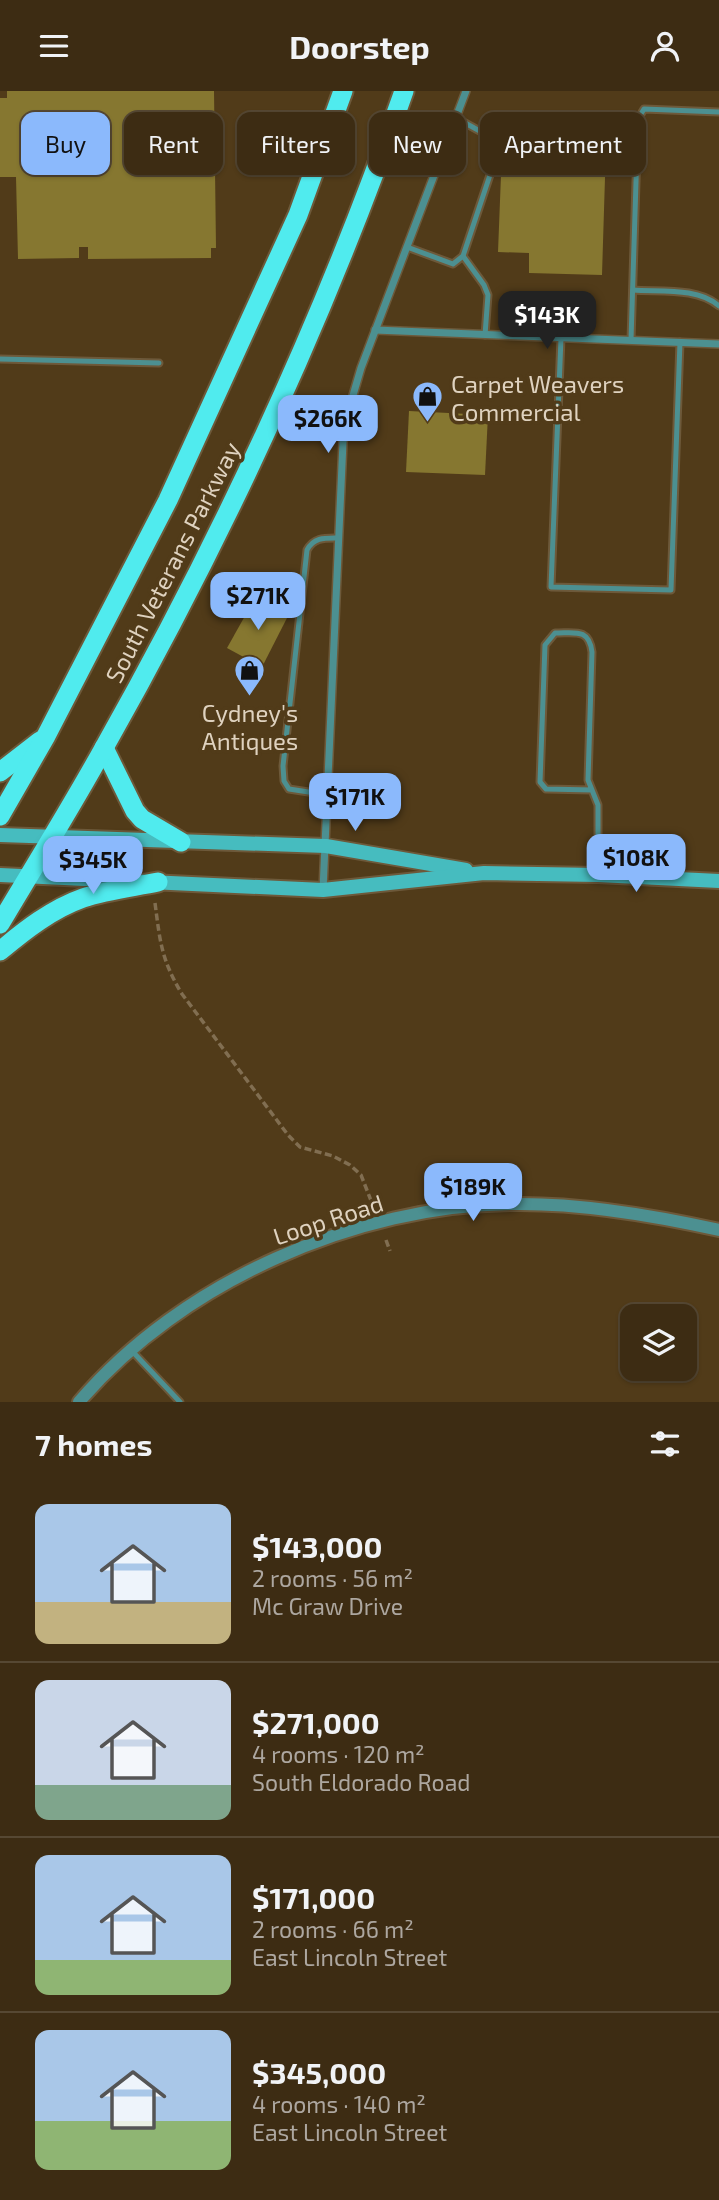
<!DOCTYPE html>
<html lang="en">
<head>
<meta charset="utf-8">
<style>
	body { margin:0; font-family:"Exo 2",sans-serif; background:#44341c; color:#f1f3f6; height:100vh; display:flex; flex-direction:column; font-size:26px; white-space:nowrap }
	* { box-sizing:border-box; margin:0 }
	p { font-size:23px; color:#ada7a0 }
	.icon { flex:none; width:38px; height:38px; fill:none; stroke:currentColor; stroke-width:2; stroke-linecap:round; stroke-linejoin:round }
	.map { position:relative; height:1311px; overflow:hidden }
	.side { display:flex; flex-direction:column; background:#3d2c13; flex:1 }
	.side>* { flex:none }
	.top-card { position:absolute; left:21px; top:21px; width:677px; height:63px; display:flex; gap:14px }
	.fabs { position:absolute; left:620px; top:1213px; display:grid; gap:14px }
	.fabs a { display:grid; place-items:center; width:77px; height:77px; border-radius:14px; background:#3d2c13; box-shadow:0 2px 5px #0004,0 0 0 2px #564833; font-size:35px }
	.price { position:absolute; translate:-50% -60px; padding:0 16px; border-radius:14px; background:#8bb9fc; color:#111; font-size:23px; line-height:46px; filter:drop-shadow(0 2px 4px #0008) }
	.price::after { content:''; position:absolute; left:50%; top:42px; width:21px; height:16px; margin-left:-10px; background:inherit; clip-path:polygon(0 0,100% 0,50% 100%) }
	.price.on { background:#222; color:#fff }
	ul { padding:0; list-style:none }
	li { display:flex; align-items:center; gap:21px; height:175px; padding:0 35px }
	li+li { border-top:2px solid #564833 }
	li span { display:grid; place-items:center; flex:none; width:196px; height:140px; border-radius:14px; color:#555 }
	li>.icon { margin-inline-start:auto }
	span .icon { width:84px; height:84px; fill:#fffc; stroke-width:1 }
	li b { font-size:30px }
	h2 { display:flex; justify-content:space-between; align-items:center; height:84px; padding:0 35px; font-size:30px }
	.chip { padding:0 24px; border-radius:14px; background:#3d2c13; box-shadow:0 2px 5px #0004,0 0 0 2px #564833; font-size:24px; line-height:63px }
	.chip.on { background:#8bb9fc; color:#111 }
	header { display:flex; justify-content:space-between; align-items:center; height:91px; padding:0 35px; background:#3d2c13; font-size:32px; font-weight:700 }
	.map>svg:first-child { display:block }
</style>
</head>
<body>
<header><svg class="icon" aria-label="menu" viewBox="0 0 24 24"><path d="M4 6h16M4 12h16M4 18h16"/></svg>Doorstep<svg class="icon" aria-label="person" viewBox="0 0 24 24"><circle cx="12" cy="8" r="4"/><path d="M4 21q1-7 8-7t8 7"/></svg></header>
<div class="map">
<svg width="719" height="1311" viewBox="0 0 719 1311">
	<rect width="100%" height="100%" fill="#513b19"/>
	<g fill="#867730">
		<polygon points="7,0 214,0 216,157 211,157 211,167 88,168 88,156 79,156 79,167 18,168 16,86 0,86 0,7 7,7"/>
		<polygon points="535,19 607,22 602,184 529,182 529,162 498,161 501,84 533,85"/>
		<polygon points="409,320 488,324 485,384 406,381"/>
		<polygon points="255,507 288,525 262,576 227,557"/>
	</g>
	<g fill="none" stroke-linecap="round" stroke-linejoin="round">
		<defs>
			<g id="service">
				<polyline points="407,156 453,173 463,165 499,57 498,50 456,27"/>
				<polyline points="463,165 484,194 488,204 485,244"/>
				<path d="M633,199C660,201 698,196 719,215"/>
				<polyline points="561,247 551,496 671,499 680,251"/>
				<polyline points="631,249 638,28 644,18 719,21"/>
				<polyline points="0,268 159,272"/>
				<path d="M592,699L546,698L540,691L545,554L555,542C575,542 589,537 592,561L588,689L598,714V784"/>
				<path d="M328,704L289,698L284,690L283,675L307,459C314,446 325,447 338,447"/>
				<polyline points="132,1260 180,1311"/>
			</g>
			<g id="minor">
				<polyline points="375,239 719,253"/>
				<polyline points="323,799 343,351 349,318 361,277 466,0"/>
			</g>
			<path id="tertiary" d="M79,1311C181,1191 357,1114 513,1113C582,1112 652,1124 719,1139"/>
			<g id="secondary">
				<polyline points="0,744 326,755 466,779"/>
				<polyline points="0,784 323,799 484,782 598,784 719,790"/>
			</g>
			<g id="trunk">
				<polyline points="104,657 135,720 142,728 181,751"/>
				<polyline points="0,681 40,650"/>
				<polyline points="0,725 46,645 168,409 298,124 343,0"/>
				<path d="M0,833C35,774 72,715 105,655C223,446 325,226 404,0"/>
				<path d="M0,860C25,839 52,818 83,807C107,799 134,796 158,791"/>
			</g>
		</defs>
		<use href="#service" stroke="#6d593a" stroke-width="9"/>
		<use href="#minor" stroke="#6d593a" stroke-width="10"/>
		<use href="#tertiary" stroke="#6d593a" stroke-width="16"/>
		<use href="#secondary" stroke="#6d593a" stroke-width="18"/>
		<use href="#trunk" stroke="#6d593a" stroke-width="23"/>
		<g stroke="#816e51" stroke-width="3.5" stroke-dasharray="7 3.5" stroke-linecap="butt">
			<path d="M155,812C160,850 161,868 182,903L288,1044L300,1056L333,1065L350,1074L361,1084L372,1112"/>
			<polyline points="386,1149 390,1160"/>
		</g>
		<use href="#service" stroke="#4c9091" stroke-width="5"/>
		<use href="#minor" stroke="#4c9091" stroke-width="7"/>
		<use href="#tertiary" stroke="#4c9091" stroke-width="12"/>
		<use href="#secondary" stroke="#46bcbf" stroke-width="14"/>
		<use href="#trunk" stroke="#50ebee" stroke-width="19"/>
	</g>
	<defs>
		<symbol id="shop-pin" viewBox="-11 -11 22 30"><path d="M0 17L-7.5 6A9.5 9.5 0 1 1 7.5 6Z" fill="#8bb9fc" stroke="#513b19"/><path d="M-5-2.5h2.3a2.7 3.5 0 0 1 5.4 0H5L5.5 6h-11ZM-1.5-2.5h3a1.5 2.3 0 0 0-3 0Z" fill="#111"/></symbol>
	</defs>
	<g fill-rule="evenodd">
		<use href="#shop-pin" x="410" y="288" width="35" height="47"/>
		<use href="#shop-pin" x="232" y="562" width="35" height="47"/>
	</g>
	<g text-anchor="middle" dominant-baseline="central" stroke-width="7" stroke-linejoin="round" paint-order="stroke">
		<g font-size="24" fill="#dfd2bf" stroke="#513b19" text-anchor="start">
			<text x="451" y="292">Carpet Weavers<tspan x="451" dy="28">Commercial</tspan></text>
			<text x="250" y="621" text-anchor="middle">Cydney's<tspan x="250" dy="28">Antiques</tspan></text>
		</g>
		<g font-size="24" fill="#dfd2bf" stroke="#513b19">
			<text transform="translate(172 471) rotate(-63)">South Veterans Parkway</text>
			<text transform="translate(328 1128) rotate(-18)">Loop Road</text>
		</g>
	</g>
</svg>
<div class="fabs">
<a><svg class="icon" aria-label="layers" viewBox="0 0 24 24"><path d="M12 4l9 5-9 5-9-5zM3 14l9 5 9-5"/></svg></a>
</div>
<b class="price on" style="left:547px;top:260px">$143K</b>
<b class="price" style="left:328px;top:364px">$266K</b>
<b class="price" style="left:258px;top:541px">$271K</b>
<b class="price" style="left:355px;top:742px">$171K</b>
<b class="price" style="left:636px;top:803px">$108K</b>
<b class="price" style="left:93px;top:805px">$345K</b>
<b class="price" style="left:473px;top:1132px">$189K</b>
<div class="top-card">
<a class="chip on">Buy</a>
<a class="chip">Rent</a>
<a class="chip">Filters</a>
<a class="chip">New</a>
<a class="chip">Apartment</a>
</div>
</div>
<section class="side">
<h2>7 homes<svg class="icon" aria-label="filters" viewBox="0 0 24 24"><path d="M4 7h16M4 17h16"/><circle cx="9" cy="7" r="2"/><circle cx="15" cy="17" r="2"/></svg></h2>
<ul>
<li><span style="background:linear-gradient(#a9c7e8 70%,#c2b280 0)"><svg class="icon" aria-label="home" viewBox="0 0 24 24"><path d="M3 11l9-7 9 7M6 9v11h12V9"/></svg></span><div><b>$143,000</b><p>2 rooms · 56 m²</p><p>Mc Graw Drive</p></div></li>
<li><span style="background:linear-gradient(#c9d6e8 75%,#7fa58c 0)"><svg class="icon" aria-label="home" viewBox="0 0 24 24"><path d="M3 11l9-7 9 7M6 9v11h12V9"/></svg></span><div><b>$271,000</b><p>4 rooms · 120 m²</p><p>South Eldorado Road</p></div></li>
<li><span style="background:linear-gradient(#a9c7e8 75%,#8fb573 0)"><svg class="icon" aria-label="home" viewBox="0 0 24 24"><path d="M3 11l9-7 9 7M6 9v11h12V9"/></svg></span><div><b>$171,000</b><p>2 rooms · 66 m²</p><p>East Lincoln Street</p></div></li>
<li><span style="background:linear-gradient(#a9c7e8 65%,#8fb573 0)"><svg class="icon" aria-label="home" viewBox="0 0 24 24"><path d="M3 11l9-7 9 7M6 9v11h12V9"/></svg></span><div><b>$345,000</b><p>4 rooms · 140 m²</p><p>East Lincoln Street</p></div></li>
</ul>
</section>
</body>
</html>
